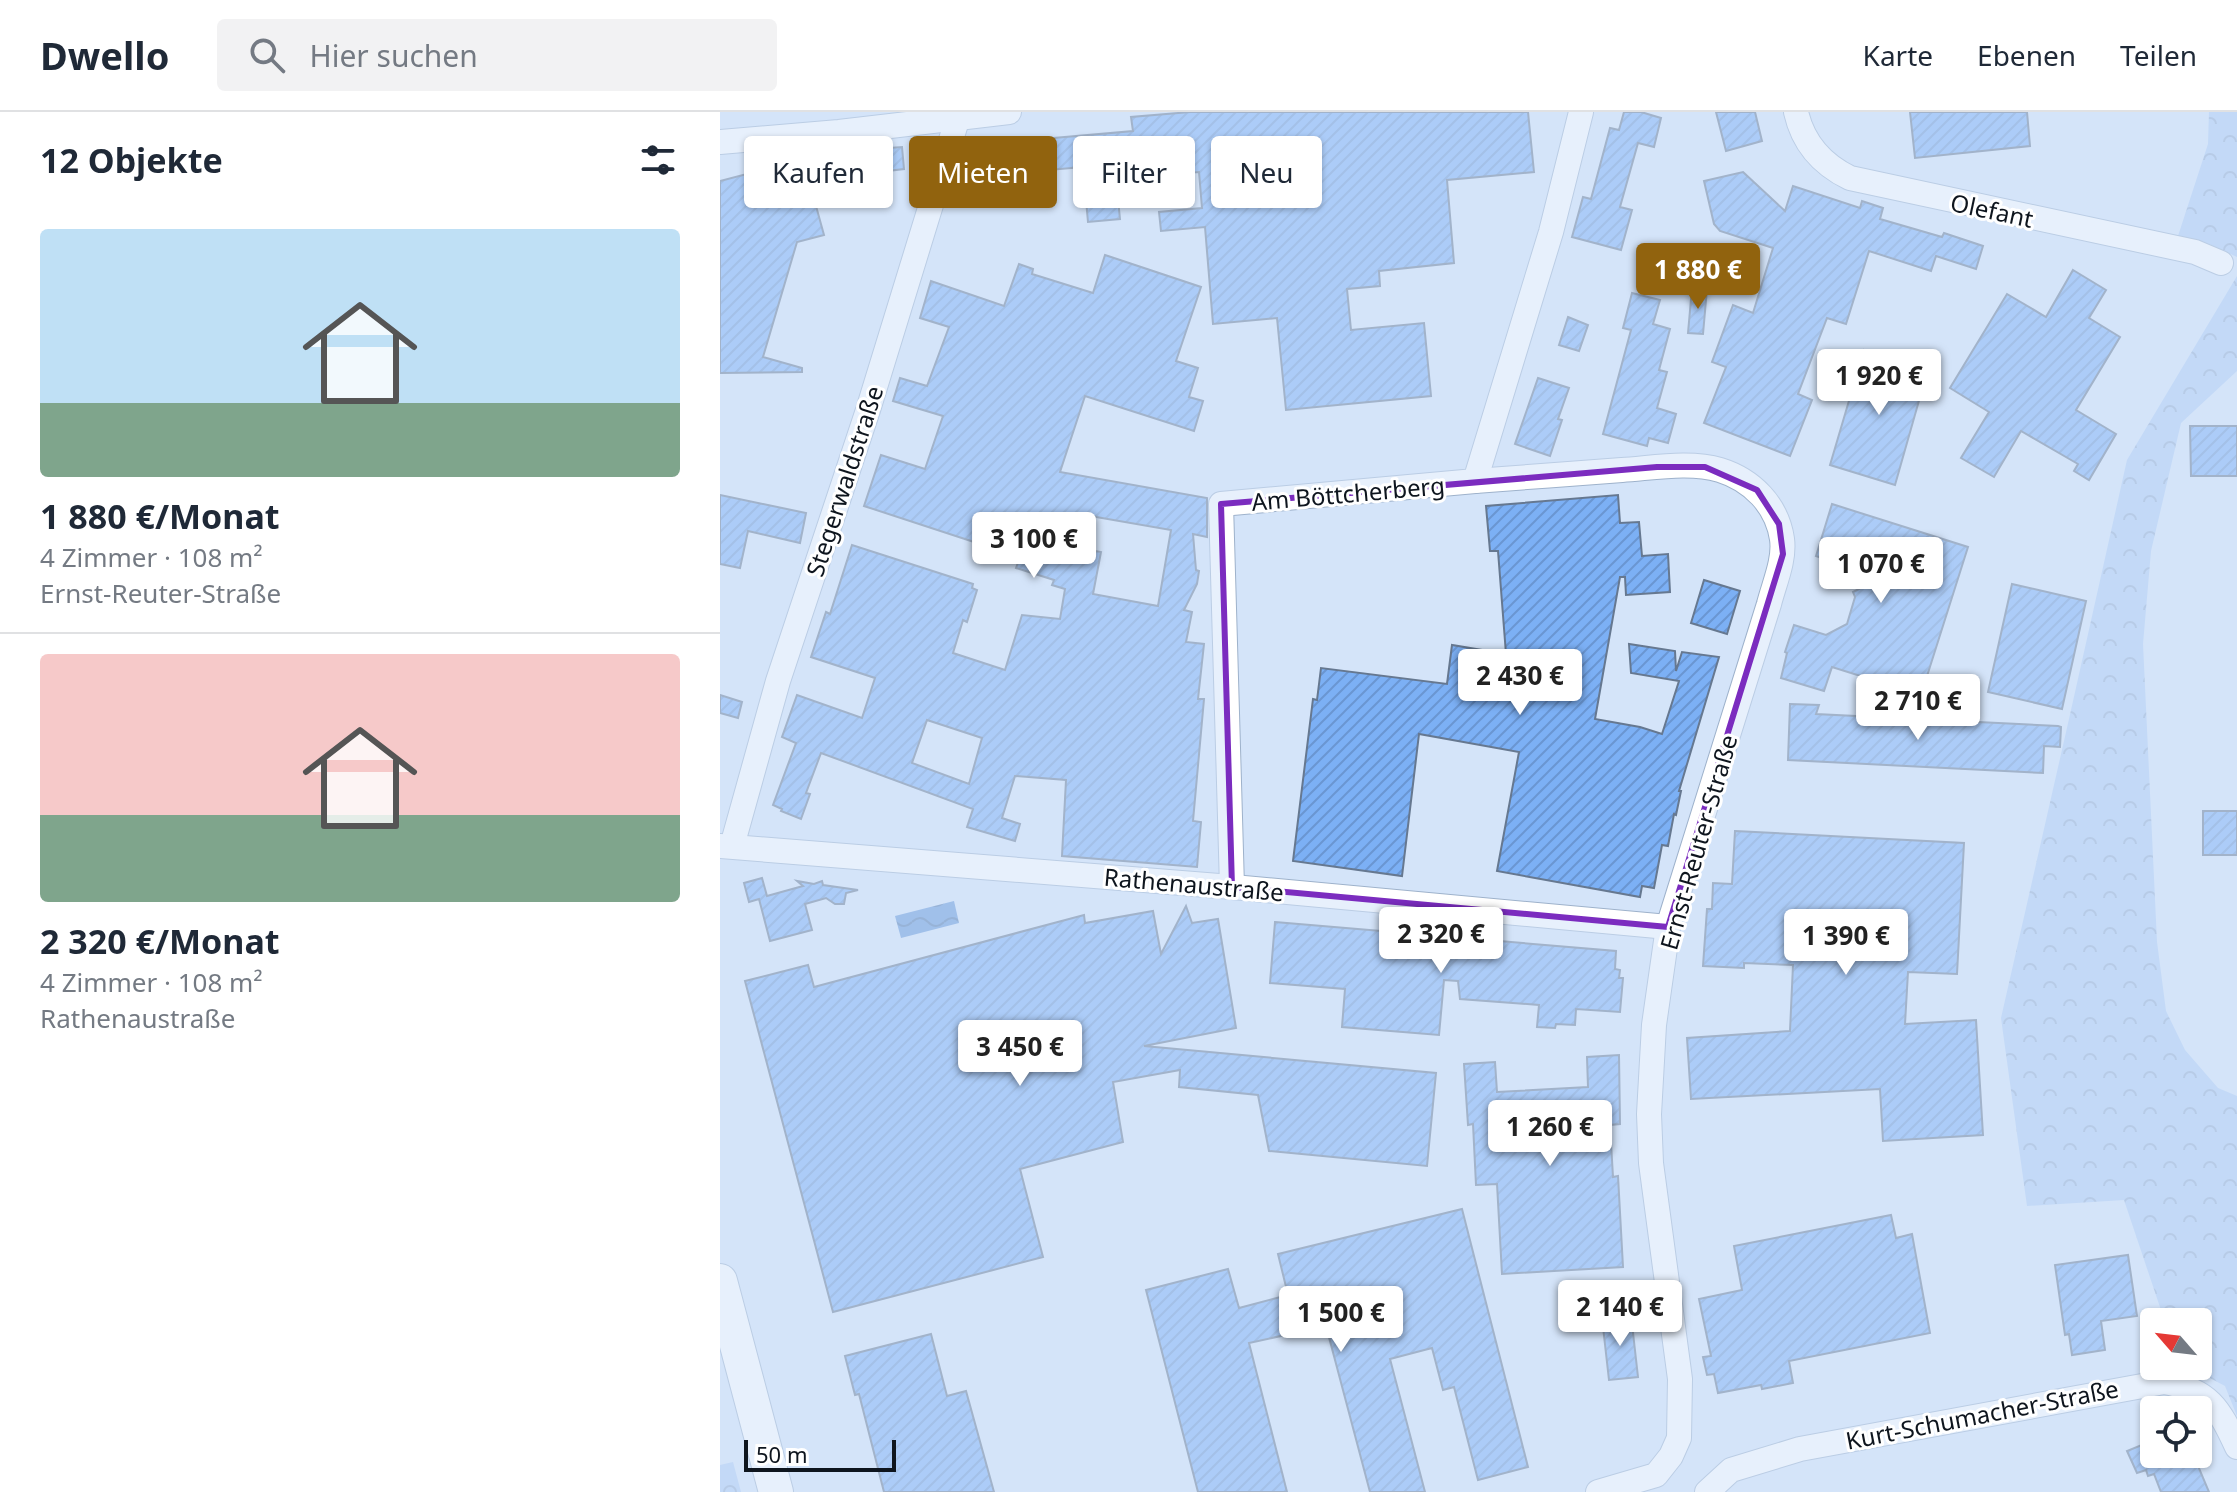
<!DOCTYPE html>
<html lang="de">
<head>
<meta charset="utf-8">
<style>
	body { margin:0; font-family:"Noto Sans",sans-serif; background:#f2f2f3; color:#1f2937; height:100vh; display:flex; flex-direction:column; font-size:30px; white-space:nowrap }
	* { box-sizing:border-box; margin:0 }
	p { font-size:26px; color:#747a83 }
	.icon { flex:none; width:44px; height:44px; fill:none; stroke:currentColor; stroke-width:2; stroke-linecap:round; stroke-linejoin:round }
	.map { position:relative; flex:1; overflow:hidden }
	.side { display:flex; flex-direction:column; background:#fff; width:720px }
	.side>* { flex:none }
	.banner { position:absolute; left:24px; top:24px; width:760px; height:72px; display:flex; gap:16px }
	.needle { width:52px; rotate:298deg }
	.buttons { position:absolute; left:1420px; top:1196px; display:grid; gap:16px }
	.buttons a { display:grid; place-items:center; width:72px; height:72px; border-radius:8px; background:#fff; box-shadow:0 2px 6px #0004; font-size:40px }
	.scale { position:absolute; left:24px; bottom:20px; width:152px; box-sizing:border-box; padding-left:8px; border:4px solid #0e151e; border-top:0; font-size:22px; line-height:28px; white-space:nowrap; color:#0e151e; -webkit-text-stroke:6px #fff; paint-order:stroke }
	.price { position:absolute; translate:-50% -68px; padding:0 18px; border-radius:8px; background:#fff; color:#222; font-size:26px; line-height:52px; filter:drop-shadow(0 2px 4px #0008) }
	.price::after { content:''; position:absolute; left:50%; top:48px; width:24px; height:18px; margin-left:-12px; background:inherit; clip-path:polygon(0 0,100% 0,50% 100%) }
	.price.current { background:#91630e; color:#fff }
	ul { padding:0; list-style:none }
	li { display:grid; align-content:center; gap:16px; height:424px; padding:0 40px }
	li+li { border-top:2px solid #e0e1e3 }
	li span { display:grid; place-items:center; height:248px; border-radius:8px; color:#555 }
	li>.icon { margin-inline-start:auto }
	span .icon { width:144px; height:144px; fill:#fffc; stroke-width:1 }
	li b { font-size:34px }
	h2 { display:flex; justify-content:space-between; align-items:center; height:96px; padding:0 40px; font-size:34px }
	.pill { padding:0 28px; border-radius:8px; background:#fff; box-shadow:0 2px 6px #0004; font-size:28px; line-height:72px }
	.pill.current { background:#91630e; color:#fff }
	header { display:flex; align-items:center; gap:48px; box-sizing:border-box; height:112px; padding:0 40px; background:#fff; border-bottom:2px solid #e0e1e3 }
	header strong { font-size:38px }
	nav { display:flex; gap:44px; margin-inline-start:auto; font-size:28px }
	.search { width:560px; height:72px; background:#f2f2f3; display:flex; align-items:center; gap:20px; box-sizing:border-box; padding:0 28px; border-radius:8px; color:#747a83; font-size:30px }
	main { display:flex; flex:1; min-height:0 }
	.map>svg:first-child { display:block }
</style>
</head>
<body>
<header>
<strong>Dwello</strong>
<div class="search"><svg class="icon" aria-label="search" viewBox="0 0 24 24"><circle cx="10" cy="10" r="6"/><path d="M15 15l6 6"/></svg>Hier suchen</div>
<nav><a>Karte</a><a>Ebenen</a><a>Teilen</a></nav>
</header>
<main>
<section class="side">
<h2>12 Objekte<svg class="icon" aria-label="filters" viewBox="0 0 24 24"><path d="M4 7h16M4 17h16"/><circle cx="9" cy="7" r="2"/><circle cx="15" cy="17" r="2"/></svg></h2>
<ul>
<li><span style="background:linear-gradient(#bfe0f5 70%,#7fa58c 0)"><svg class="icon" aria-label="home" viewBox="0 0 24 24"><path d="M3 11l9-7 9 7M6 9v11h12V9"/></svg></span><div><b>1 880 €/Monat</b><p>4 Zimmer · 108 m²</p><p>Ernst-Reuter-Straße</p></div></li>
<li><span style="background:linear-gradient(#f6c9c9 65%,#7fa58c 0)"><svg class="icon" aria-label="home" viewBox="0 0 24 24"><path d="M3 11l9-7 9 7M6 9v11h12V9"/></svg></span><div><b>2 320 €/Monat</b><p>4 Zimmer · 108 m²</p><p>Rathenaustraße</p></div></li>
</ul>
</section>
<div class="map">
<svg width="1517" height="1380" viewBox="0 0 1517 1380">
	<defs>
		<pattern id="forest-crowns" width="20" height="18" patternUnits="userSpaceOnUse" patternTransform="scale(2)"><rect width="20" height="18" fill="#afccf3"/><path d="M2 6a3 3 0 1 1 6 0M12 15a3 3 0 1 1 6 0" fill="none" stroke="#95aed0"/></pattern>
		<pattern id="water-waves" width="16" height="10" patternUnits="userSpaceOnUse" patternTransform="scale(2)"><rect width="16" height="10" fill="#6294d7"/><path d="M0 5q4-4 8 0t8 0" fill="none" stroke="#4f78ae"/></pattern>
		<pattern id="building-hatch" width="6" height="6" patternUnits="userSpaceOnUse" patternTransform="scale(2)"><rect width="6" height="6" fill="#7cb0f5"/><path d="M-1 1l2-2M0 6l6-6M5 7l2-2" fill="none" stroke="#6a96d2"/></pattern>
	</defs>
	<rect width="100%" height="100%" fill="#d4e4f9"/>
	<g fill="url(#forest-crowns)">
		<polygon points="1489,0 1517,0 1517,145 1489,132 1458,124 1488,32"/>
		<polygon points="1517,164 1517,259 1461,311 1431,439 1423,532 1437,830 1446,899 1465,938 1498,976 1517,984 1517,1304 1505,1274 1467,1254 1478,1254 1478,1210 1445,1210 1404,1088 1307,1094 1281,906 1349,607 1407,348"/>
		<polygon points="13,1350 21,1380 0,1380 0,1353"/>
	</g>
	<polygon fill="url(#water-waves)" points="234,789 239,811 181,826 175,804"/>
	<g fill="url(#building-hatch)" stroke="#667890" stroke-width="2" fill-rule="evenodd">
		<polygon points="470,0 808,0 814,60 727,68 734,151 659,159 660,174 627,177 631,218 704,211 711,284 566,298 557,206 493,212 485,115 441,119 439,100 482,96 479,60 396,67 400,107 368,110 363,55 268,63 265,32 413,19 411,5"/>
		<polygon points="904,0 921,0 941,6 934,35 918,31 900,95 912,98 901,138 852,125 863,85 871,87 890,16 899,18"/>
		<polygon points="996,0 1035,0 1042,29 1006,39"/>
		<polygon points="1190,0 1307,0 1310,34 1195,46"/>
		<polygon points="182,35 184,57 151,61 149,44 155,37"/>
		<polygon points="84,47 88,62 95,60 103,92 96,94 104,123 77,130 43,245 82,256 82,260 0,261 0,69"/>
		<polygon points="1023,60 1065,99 1073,74 1140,96 1142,89 1163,96 1160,107 1222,125 1224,121 1263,134 1256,157 1216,144 1211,159 1149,139 1126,212 1107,206 1078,282 1092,288 1070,344 984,311 1006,255 992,250 1013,193 1033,201 1053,136 1000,119 994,112 984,69"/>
		<path d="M385,143L481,175L456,249L478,256L469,285L483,289L474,319L365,284L340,360L487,386V425L473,422L476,458L479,459L477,472L464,498L472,500L466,530L484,532L478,587H484L473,709L481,710L477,755L342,744L346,668L295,664L282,706L300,712L295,729L247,715L253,697L101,641L86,681L90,682L81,707L61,699L62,697L53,693L76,631L62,625L77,583L142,606L155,566L91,545L106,500L110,502L132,433L253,472L252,476L257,478L247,510L243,508L233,541L285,558L302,503L340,507L345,477L332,473L334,468L296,456L300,445L144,394L161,343L205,357L223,304L173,289L180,266L207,274L229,215L200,206L211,169L284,194L299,152L313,157L312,162L373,181ZM359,402L451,418L438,494L373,482L381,440L353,435ZM207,608L262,626L249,672L192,651Z"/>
		<polygon points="1353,158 1386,178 1369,206 1400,225 1356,298 1396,322 1369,368 1354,359 1358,352 1301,319 1274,365 1241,346 1269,300 1230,276 1287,182 1326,205"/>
		<polygon points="972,176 987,177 983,222 968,221"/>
		<polygon points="912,181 940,188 933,212 950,217 939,258 947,260 937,296 956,302 948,331 929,326 927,334 883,322 911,218 903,216"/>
		<polygon points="848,205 868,213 859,239 839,233"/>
		<polygon points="1144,238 1208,257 1175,373 1110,353"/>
		<polygon points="818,266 849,276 838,307 842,308 830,344 795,332"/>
		<polygon points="1470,314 1517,314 1517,364 1471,364"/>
		<polygon points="0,383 86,401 80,431 28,419 20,456 0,452"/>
		<polygon points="898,383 900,411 919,410 922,444 948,442 950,480 906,483 905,465 900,465 875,607 920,615 942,622 959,569 911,561 909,532 955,539 956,559 962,540 999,545 959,679 961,679 956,703 954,702 948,734 942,733 934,776 922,774 920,785 777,759 799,640 699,622 682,764 573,749 593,587 597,588 601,556 727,572 732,533 786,542 778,439 770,439 766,394"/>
		<polygon points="1112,392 1248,435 1201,583 1112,555 1104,579 1061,566 1067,541 1065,540 1074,513 1106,523 1127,512 1135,485 1133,480 1163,465 1096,444"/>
		<polygon points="984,468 1020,479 1007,522 971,511"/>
		<polygon points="1292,472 1366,489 1342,597 1268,580"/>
		<polygon points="0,583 22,590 18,606 0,601"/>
		<polygon points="1070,592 1099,593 1096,602 1338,614 1341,615 1340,635 1324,634 1323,661 1068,648"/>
		<rect x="1483" y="699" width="34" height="44"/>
		<polygon points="1015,719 1244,731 1237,862 1188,860 1185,912 1256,908 1263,1023 1163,1029 1160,977 971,987 967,926 1070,919 1073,853 1024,851 1024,856 983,854 987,797 992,797 993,771 1012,772"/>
		<polygon points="42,766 47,784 83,774 77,769 94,772 102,769 103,773 138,778 126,781 124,792 115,792 106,786 85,792 92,818 50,829 39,787 29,790 24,771"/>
		<polygon points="466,794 472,811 498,807 516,916 424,934 716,961 707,1054 549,1039 538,983 459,975 460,958 393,970 403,1030 300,1057 323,1145 113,1200 25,869 88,853 94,875 364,803 365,811 433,799 441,842"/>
		<polygon points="555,810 896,839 895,857 900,858 899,866 903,866 900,900 856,897 855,913 836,912 835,916 817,915 819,893 740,887 738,869 724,868 719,923 622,915 625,877 550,871"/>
		<polygon points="899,943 900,1012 890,1013 893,1065 898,1064 903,1155 782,1162 777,1072 756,1073 753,1012 748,1013 744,952 775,950 777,980 868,975 867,945"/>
		<polygon points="742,1097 808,1355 758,1368 734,1275 723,1278 712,1236 670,1247 705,1380 650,1380 606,1214 529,1231 567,1380 478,1380 426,1178 508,1157 519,1196 568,1183 558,1142"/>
		<polygon points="1171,1103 1176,1126 1192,1122 1210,1221 1069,1249 1073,1271 1042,1277 1041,1273 998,1281 994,1262 987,1263 983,1245 991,1244 979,1187 1022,1178 1014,1134"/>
		<polygon points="1408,1143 1417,1204 1381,1209 1385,1238 1352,1243 1349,1222 1345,1223 1335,1153"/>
		<polygon points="911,1203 918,1265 889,1268 882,1206"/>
		<polygon points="211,1222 227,1284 246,1279 274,1380 164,1380 139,1282 135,1283 125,1244"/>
		<polygon points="1434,1328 1434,1342 1473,1342 1489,1380 1441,1380 1434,1362 1428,1364 1426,1358 1417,1361 1407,1339"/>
	</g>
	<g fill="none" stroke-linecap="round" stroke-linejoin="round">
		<defs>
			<g id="street">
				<path d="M1076,0C1083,31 1101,52 1130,66L1475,140L1501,151"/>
				<polyline points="0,30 119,20 289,0"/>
				<path d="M755,369C804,365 853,362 902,358C933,356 970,349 1000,358C1032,368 1057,393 1062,427C1065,448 1054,472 1049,492L948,815L934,913L929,1002L931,1051L960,1267L959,1326L951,1344L936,1363L878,1380"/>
				<polyline points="0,734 524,776 948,815"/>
				<polyline points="12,734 58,569 148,298 238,5"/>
				<polyline points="512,775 501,392 755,369 831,120 861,0"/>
				<path d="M987,1380L1011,1358L1080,1337L1444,1270C1489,1278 1499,1296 1517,1335"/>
			</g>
			<polyline id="secondary" points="0,1169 56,1380"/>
		</defs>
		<use href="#street" stroke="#9eb2cb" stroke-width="26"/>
		<use href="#secondary" stroke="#9eb2cb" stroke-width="36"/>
		<use href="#street" stroke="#fff" stroke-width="24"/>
		<use href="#secondary" stroke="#fff" stroke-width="34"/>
	</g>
	<path d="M0 0H1517V1380H0ZM937,355H985L1037,378L1059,412L1063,442L948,815L512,775L501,392Z" fill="#d4e4f9" fill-opacity=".55" fill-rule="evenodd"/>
	<path fill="none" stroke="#7b2cbf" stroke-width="6" stroke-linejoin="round" d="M937,355H985L1037,378L1059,412L1063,442L948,815L512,775L501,392Z"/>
	<g text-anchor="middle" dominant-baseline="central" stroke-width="6" stroke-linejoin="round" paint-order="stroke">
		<g font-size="24" fill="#0e151e" stroke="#fff">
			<text transform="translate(1272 98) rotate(12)">Olefant</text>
			<text transform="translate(124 369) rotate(-72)">Stegerwaldstraße</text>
			<text transform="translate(628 381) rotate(-5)">Am Böttcherberg</text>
			<text transform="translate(978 730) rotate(-74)">Ernst-Reuter-Straße</text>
			<text transform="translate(474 772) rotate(5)">Rathenaustraße</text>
			<text transform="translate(1262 1302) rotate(-11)">Kurt-Schumacher-Straße</text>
		</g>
	</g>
</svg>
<div class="buttons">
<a><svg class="needle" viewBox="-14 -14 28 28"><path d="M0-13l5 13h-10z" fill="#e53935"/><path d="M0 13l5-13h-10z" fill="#747a83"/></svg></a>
<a><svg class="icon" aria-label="locate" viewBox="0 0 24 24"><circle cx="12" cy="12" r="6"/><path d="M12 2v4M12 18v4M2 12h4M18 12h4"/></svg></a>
</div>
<div class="scale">50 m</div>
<b class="price current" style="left:978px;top:199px">1 880 €</b>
<b class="price" style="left:1159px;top:305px">1 920 €</b>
<b class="price" style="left:314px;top:468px">3 100 €</b>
<b class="price" style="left:1161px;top:493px">1 070 €</b>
<b class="price" style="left:800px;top:605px">2 430 €</b>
<b class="price" style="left:1198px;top:630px">2 710 €</b>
<b class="price" style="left:721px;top:863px">2 320 €</b>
<b class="price" style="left:1126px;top:865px">1 390 €</b>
<b class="price" style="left:300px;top:976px">3 450 €</b>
<b class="price" style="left:830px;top:1056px">1 260 €</b>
<b class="price" style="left:900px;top:1236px">2 140 €</b>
<b class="price" style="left:621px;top:1242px">1 500 €</b>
<div class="banner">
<a class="pill">Kaufen</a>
<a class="pill current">Mieten</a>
<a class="pill">Filter</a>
<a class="pill">Neu</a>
</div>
</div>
</main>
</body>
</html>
